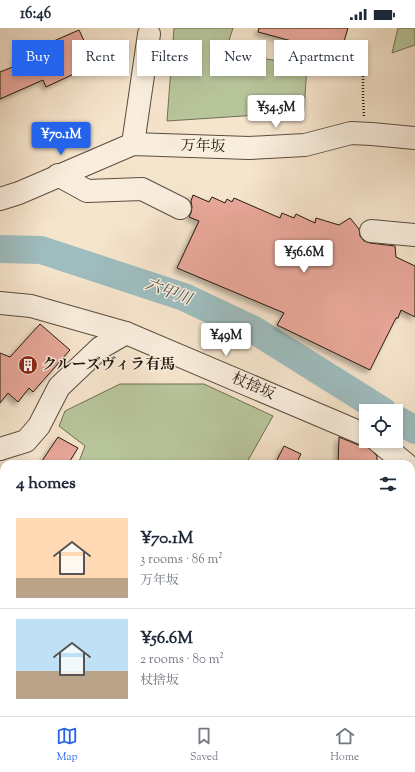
<!DOCTYPE html>
<html lang="en">
<head>
<meta charset="utf-8">
<style>
	body { margin:0; font-family:"Sorts Mill Goudy","Noto Serif JP",serif; background:#f6f6f7; color:#1f2937; height:100vh; display:flex; flex-direction:column; font-size:15px; white-space:nowrap }
	* { box-sizing:border-box; margin:0 }
	p { font-size:13px; color:#747a83 }
	.icon { flex:none; width:22px; height:22px; fill:none; stroke:currentColor; stroke-width:2; stroke-linecap:round; stroke-linejoin:round }
	.map { position:relative; flex:1; overflow:hidden }
	.panel { position:absolute; left:0px; top:432px; width:415px; height:256px; display:flex; flex-direction:column; background:#fff; border-radius:12px 12px 0 0; box-shadow:0 2px 6px #0003 }
	.panel>* { flex:none }
	.top-card { position:absolute; left:12px; top:12px; width:391px; height:36px; display:flex; gap:8px }
	.buttons { position:absolute; left:359px; top:376px; display:grid; gap:8px }
	.buttons a { display:grid; place-items:center; width:44px; height:44px; border-radius:0px; background:#fff; box-shadow:0 2px 6px #0003; font-size:20px }
	.price { position:absolute; translate:-50% -34px; padding:0 9px; border-radius:4px; background:#fff; color:#222; font-size:13px; line-height:26px; filter:drop-shadow(0 1px 2px #0008) }
	.price::after { content:''; position:absolute; left:50%; top:24px; width:12px; height:9px; margin-left:-6px; background:inherit; clip-path:polygon(0 0,100% 0,50% 100%) }
	.price.on { background:#2563eb; color:#fff }
	ul { padding:0; list-style:none }
	li { display:flex; align-items:center; gap:12px; height:100px; padding:0 16px }
	li+li { border-top:1px solid #e0e1e3 }
	li span { display:grid; place-items:center; flex:none; width:112px; height:80px; border-radius:0px; color:#555 }
	li>.icon { margin-inline-start:auto }
	span .icon { width:48px; height:48px; fill:#fffc; stroke-width:1 }
	li b { font-size:17px }
	h2 { display:flex; justify-content:space-between; align-items:center; height:48px; padding:0 16px; font-size:17px }
	.chip { padding:0 14px; border-radius:0px; background:#fff; box-shadow:0 2px 6px #0003; font-size:14px; line-height:36px }
	.chip.on { background:#2563eb; color:#fff }
	.status { display:flex; justify-content:space-between; align-items:center; height:28px; padding:0 20px; background:#fff; direction:ltr }
	.status svg { height:11px; fill:currentColor }
	.tabs { display:flex; justify-content:space-around; align-items:center; height:56px; border-top:1px solid #e0e1e3; background:#fff; font-size:11px; color:#747a83 }
	.tabs a { display:grid; justify-items:center; gap:2px }
	.tabs .on { color:#2563eb }
	.map>svg:first-child { display:block }
</style>
</head>
<body>
<div class="status"><b>16:46</b><svg viewBox="0 0 49 12"><path d="M0 12V9h3v3zM5 12V6h3v6zM10 12V3h3v9zM15 12V0h3v12zM26 1h20v11H26zM47 4h2v5h-2z"/></svg></div>
<div class="map">
<svg width="415" height="688" viewBox="0 0 415 688">
	<defs>
		<filter id="shadow"><feDropShadow dx="-3.5" dy="3.5" stdDeviation="2" flood-color="#0004"/></filter>
	</defs>
	<rect width="100%" height="100%" fill="#f6e5cd"/>
	<filter id="stains"><feTurbulence type="fractalNoise" baseFrequency=".005" numOctaves="4"/><feColorMatrix values="0 0 0 0 .2 0 0 0 0 .09 0 0 0 0 .02 0 0 0 .5 -.17"/></filter>
	<radialGradient id="worn" r=".72"><stop offset=".6" stop-color="#630" stop-opacity="0"/><stop offset="1" stop-color="#630" stop-opacity=".3"/></radialGradient>
	<g fill="#b8c59b" stroke="#6f7054">
		<polygon points="174,0 233,0 225,25 307,37 304,84 167,93"/>
		<polygon points="398,0 415,0 415,17 392,25"/>
		<polygon points="120,356 204,356 273,388 246,436 78,436 85,418 59,398 65,383"/>
		<polygon points="411,454 415,457 414,459 415,479 411,484"/>
	</g>
	<g fill="none" stroke-linecap="round" stroke-linejoin="round">
		<g stroke="#9ebdbf" stroke-width="28">
			<polyline points="0,221 41,222 184,269 254,302 383,383"/>
			<polyline points="396,391 415,402"/>
		</g>
	</g>
	<g fill="#e8a799" stroke="#261a0e" filter="url(#shadow)">
		<polygon points="259,0 348,0 341,24 314,17 314,19 258,4"/>
		<polygon points="79,2 95,36 46,59 43,52 0,71 0,44 18,37 15,30"/>
		<polygon points="193,167 209,174 212,169 225,175 227,171 232,174 234,170 280,190 282,185 294,190 296,186 315,195 316,190 339,197 350,190 359,201 360,208 364,213 370,215 395,218 396,229 415,238 415,289 401,282 398,290 396,290 370,342 277,297 284,285 177,240 199,193 189,189 191,185 192,179 191,173"/>
		<polygon points="40,296 70,322 33,364 29,360 18,374 8,365 0,375 0,325 10,329"/>
		<polygon points="58,409 78,420 68,436 40,436"/>
		<polygon points="339,409 361,418 368,419 377,428 377,436 338,436"/>
		<polygon points="284,418 301,426 296,436 275,436"/>
	</g>
	<g fill="none" stroke-linecap="round" stroke-linejoin="round">
		<defs>
			<g id="minor">
				<polyline points="133,116 149,6"/>
				<polyline points="58,147 87,163 142,161 180,180"/>
				<polyline points="0,171 19,165 133,116 249,120 305,117 351,105 372,106 415,110"/>
				<polyline points="371,203 415,207"/>
				<polyline points="0,275 31,278 126,305 366,407"/>
				<polyline points="378,413 406,436"/>
				<polyline points="0,421 26,413 39,398 59,359 100,320 126,305"/>
				<polyline points="0,637 4,637"/>
				<polyline points="0,686 4,656"/>
			</g>
		</defs>
		<use href="#minor" stroke="#5a4d3e" stroke-width="24"/>
		<g stroke="#261a0e" stroke-width="2.5" stroke-dasharray="1 2" stroke-linecap="butt">
			<polyline points="363,15 363,69 364,88"/>
			<polyline points="0,554 4,554"/>
			<polyline points="0,559 4,560"/>
			<polyline points="411,625 415,630"/>
			<polyline points="115,684 118,688"/>
			<polyline points="228,684 239,688"/>
			<polyline points="352,684 357,688"/>
			<polyline points="224,688 226,684"/>
			<polyline points="257,688 257,684"/>
			<polyline points="408,688 415,686"/>
		</g>
		<use href="#minor" stroke="#f9eede" stroke-width="22"/>
	</g>
	<defs>
		<symbol id="building-disc" viewBox="-11 -11 22 22"><circle r="9.5" fill="#8f2418" stroke="#f9eede"/><path d="M-4-6H4V6H1V3H-1V6H-4ZM-2.5-4.3h1.7v1.8h-1.7ZM.8-4.3h1.7v1.8H.8ZM-2.5-1h1.7V.8h-1.7ZM.8-1h1.7V.8H.8Z" fill="#fff"/></symbol>
	</defs>
	<g fill-rule="evenodd">
		<use href="#building-disc" x="17" y="326" width="22" height="22"/>
	</g>
	<g text-anchor="middle" dominant-baseline="central" stroke-width="3" stroke-linejoin="round" paint-order="stroke">
		<g font-size="15" fill="#261a0e" stroke="#f9eede">
			<text transform="translate(203 119) rotate(2)">万年坂</text>
			<text transform="translate(253 359) rotate(23)">杖捨坂</text>
		</g>
		<g font-size="15" font-weight="bold" fill="#261a0e" stroke="#f9eede" text-anchor="start">
			<text x="42" y="337">クルーズヴィラ有馬</text>
		</g>
		<g font-size="16" font-style="italic" fill="#50534c" stroke="#f9eede">
			<text transform="translate(168 265) rotate(20)">六甲川</text>
		</g>
	</g>
	<rect width="100%" height="100%" filter="url(#stains)"/>
	<rect width="100%" height="100%" fill="url(#worn)"/>
</svg>
<div class="buttons">
<a><svg class="icon" aria-label="locate" viewBox="0 0 24 24"><circle cx="12" cy="12" r="6"/><path d="M12 2v4M12 18v4M2 12h4M18 12h4"/></svg></a>
</div>
<b class="price" style="left:276px;top:101px">¥54.5M</b>
<b class="price on" style="left:61px;top:128px">¥70.1M</b>
<b class="price" style="left:304px;top:246px">¥56.6M</b>
<b class="price" style="left:226px;top:329px">¥49M</b>
<div class="top-card">
<a class="chip on">Buy</a>
<a class="chip">Rent</a>
<a class="chip">Filters</a>
<a class="chip">New</a>
<a class="chip">Apartment</a>
</div>
<section class="panel">
<h2>4 homes<svg class="icon" aria-label="filters" viewBox="0 0 24 24"><path d="M4 7h16M4 17h16"/><circle cx="9" cy="7" r="2"/><circle cx="15" cy="17" r="2"/></svg></h2>
<ul>
<li><span style="background:linear-gradient(#ffd9b3 75%,#b9a48a 0)"><svg class="icon" aria-label="home" viewBox="0 0 24 24"><path d="M3 11l9-7 9 7M6 9v11h12V9"/></svg></span><div><b>¥70.1M</b><p>3 rooms · 86 m²</p><p>万年坂</p></div></li>
<li><span style="background:linear-gradient(#bfe0f5 65%,#b9a48a 0)"><svg class="icon" aria-label="home" viewBox="0 0 24 24"><path d="M3 11l9-7 9 7M6 9v11h12V9"/></svg></span><div><b>¥56.6M</b><p>2 rooms · 80 m²</p><p>杖捨坂</p></div></li>
</ul>
</section>
</div>
<nav class="tabs">
<a class="on"><svg class="icon" aria-label="map" viewBox="0 0 24 24"><path d="M3 6l6-2 6 2 6-2v14l-6 2-6-2-6 2zM9 4v14M15 6v14"/></svg>Map</a>
<a><svg class="icon" aria-label="saved" viewBox="0 0 24 24"><path d="M7 4h10v16l-5-4-5 4z"/></svg>Saved</a>
<a><svg class="icon" aria-label="home" viewBox="0 0 24 24"><path d="M3 11l9-7 9 7M6 9v11h12V9"/></svg>Home</a>
</nav>
</body>
</html>
